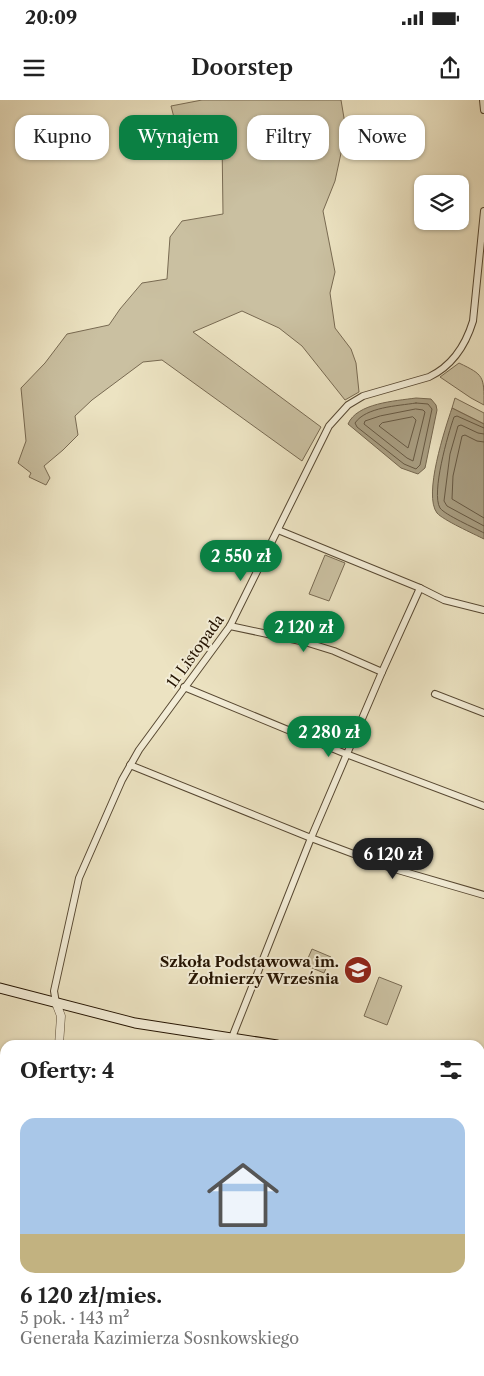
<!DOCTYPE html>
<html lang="pl">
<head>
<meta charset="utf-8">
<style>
	body { margin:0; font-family:"Libre Caslon Text",serif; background:#f2f2f2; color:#222; height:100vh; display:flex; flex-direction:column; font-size:19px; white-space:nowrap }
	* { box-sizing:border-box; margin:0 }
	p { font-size:16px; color:#767676 }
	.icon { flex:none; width:28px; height:28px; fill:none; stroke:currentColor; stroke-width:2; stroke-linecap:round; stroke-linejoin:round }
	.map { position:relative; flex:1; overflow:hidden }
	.panel { position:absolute; left:0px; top:940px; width:485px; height:336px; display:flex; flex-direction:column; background:#fff; border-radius:15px 15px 0 0; box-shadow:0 1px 4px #0004 }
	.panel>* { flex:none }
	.hud { position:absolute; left:15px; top:15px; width:455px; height:45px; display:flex; gap:10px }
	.fabs { position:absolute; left:414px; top:75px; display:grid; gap:10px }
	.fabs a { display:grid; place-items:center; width:55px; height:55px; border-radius:10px; background:#fff; box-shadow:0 1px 4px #0004; font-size:25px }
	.price { position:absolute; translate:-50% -42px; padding:0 11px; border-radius:18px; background:#0b8043; color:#fff; font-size:16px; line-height:32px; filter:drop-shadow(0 1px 2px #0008) }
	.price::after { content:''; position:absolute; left:50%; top:30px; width:15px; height:11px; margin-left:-8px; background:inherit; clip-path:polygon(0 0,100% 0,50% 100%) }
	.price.on { background:#222; color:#fff }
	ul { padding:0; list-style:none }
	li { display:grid; align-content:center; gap:10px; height:265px; padding:0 20px }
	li+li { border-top:1px solid #e0e0e0 }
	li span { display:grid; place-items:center; height:155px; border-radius:15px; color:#555 }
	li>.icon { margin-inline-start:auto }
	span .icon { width:90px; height:90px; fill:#fffc; stroke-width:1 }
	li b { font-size:21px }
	h2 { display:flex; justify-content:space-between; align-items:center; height:60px; padding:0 20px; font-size:21px }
	.tag { padding:0 18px; border-radius:15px; background:#fff; box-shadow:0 1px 4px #0004; font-size:18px; line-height:45px }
	.tag.on { background:#0b8043; color:#fff }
	.status { display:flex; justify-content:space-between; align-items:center; height:35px; padding:0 25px; background:#fff; direction:ltr }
	.status svg { height:14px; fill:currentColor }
	header { display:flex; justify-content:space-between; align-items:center; height:65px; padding:0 20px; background:#fff; font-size:22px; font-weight:600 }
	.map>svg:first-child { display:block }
</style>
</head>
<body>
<div class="status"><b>20:09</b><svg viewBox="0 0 49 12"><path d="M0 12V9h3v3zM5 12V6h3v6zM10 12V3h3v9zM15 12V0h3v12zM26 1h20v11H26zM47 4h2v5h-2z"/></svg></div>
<header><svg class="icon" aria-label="menu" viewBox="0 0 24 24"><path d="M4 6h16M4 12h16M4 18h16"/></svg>Doorstep<svg class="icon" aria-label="share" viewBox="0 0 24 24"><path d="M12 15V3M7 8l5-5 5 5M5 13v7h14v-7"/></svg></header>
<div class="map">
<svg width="484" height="1276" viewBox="0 0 484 1276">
	<rect width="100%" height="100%" fill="#ece3c2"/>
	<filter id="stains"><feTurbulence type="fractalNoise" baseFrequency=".004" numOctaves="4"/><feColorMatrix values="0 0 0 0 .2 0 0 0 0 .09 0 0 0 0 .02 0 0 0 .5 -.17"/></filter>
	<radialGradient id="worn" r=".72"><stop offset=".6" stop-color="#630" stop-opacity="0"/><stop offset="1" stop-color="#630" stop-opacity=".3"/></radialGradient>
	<g fill="#cac0a1" stroke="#786a52">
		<polygon points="202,0 341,0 346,30 335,81 323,111 335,172 330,193 335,228 351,249 356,263 359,292 345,300 302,246 279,228 242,211 193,232 321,327 302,361 162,260 143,262 92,300 75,316 78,335 63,350 44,366 50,378 46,385 29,377 31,373 18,363 26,341 21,288 45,263 67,234 109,225 120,209 142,183 167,179 170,137 182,121 223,114 222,39 178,33 171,6"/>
		<path d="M459,263C484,275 484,276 484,305L471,298L440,277Z"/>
		<polygon points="455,298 484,313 484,324 452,308"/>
		<polygon points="325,455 345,463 329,501 309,494"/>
		<polygon points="312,849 331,857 324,873 305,865"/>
		<polygon points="379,877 402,886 387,925 364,916"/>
	</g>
	<g fill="#a89d81" stroke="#74664e">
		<path d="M416,298L431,299L436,305L437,310L425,368L418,374L401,368L348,324C357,303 395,301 416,298Z"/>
		<path d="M452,308L484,324V439C474,434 443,420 437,413C423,395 445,329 452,308Z"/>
	</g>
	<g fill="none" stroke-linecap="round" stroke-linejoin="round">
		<g stroke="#665842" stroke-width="1">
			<path d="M416,303L428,304L432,309L420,365L416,369L404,364L357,327L355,323C366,307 397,306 416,303Z"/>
			<polygon points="416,309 423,310 425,312 413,361 407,358 364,324 365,321 380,316"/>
			<polygon points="413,317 416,320 408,348 379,326 382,323"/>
			<path d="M484,328L457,316L454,317C448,334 431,393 440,408C445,415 475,428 484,433"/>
			<polyline points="484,334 478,333 461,325 458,326 450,354 444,401 447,406 484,426"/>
			<polyline points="484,342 477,341 465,335 462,336 453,376 452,399 484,418"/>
		</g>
		<defs>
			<g id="minor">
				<polyline points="483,0 484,10"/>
				<polyline points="278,430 420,488 444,500 484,510"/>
				<polyline points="230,526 305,542 334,551 382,572"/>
				<polyline points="184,587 346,654 484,706"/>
				<polyline points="435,594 484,613"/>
				<polyline points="130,665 311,738 391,768 484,795"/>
				<path d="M56,903L54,891L79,778L122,680L139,650L230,526L329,326L348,305L363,296L429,277C452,266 466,244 473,221L484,111"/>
				<polyline points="229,945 311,738 382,572 420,488"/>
				<polyline points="0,1156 5,1153"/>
				<polyline points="338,1276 344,1271"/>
			</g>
			<g id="tertiary">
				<polyline points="56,903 61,916 59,945"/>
				<polyline points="311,1271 316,1276"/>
			</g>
			<g id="secondary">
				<polyline points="0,888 135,923 277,945"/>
				<polyline points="480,974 484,974"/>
			</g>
		</defs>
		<use href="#minor" stroke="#574832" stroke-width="8"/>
		<use href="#tertiary" stroke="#574832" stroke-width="9"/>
		<use href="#secondary" stroke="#251402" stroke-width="11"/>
		<use href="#minor" stroke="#f3edd7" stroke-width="6"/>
		<use href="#tertiary" stroke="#f3edd7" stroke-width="8"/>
		<use href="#secondary" stroke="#f3edd7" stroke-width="9"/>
	</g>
	<defs>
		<symbol id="school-disc" viewBox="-11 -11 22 22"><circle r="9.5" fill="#8f2418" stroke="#f3edd7"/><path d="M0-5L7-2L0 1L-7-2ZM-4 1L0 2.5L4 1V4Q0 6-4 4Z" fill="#fff"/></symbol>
	</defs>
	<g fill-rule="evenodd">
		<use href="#school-disc" x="342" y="854" width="32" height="32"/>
	</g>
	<g text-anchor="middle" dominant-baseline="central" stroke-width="4" stroke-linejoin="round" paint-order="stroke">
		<g font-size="15" fill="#251402" stroke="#f3edd7">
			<text transform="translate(195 551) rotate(-54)">11 Listopada</text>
		</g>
		<g font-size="15" font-weight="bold" fill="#251402" stroke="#f3edd7" text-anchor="end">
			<text x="339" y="861">Szkoła Podstawowa im.<tspan x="339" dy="17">Żołnierzy Września</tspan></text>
		</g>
	</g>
	<rect width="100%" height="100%" filter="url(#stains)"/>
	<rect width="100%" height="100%" fill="url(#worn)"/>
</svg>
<div class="fabs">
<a><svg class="icon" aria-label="layers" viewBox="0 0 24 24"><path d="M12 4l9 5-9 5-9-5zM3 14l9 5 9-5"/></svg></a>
</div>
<b class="price" style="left:241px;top:482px">2 550 zł</b>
<b class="price" style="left:304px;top:553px">2 120 zł</b>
<b class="price" style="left:329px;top:658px">2 280 zł</b>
<b class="price on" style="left:393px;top:780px">6 120 zł</b>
<div class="hud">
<a class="tag">Kupno</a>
<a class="tag on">Wynajem</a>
<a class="tag">Filtry</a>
<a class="tag">Nowe</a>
</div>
<section class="panel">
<h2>Oferty: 4<svg class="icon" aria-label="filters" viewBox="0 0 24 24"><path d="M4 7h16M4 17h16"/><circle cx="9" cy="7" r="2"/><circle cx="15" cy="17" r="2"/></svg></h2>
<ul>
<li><span style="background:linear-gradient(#a9c7e8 75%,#c2b280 0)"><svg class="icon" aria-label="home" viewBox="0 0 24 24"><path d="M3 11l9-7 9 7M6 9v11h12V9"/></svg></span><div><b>6 120 zł/mies.</b><p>5 pok. · 143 m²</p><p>Generała Kazimierza Sosnkowskiego</p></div></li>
</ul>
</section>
</div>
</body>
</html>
